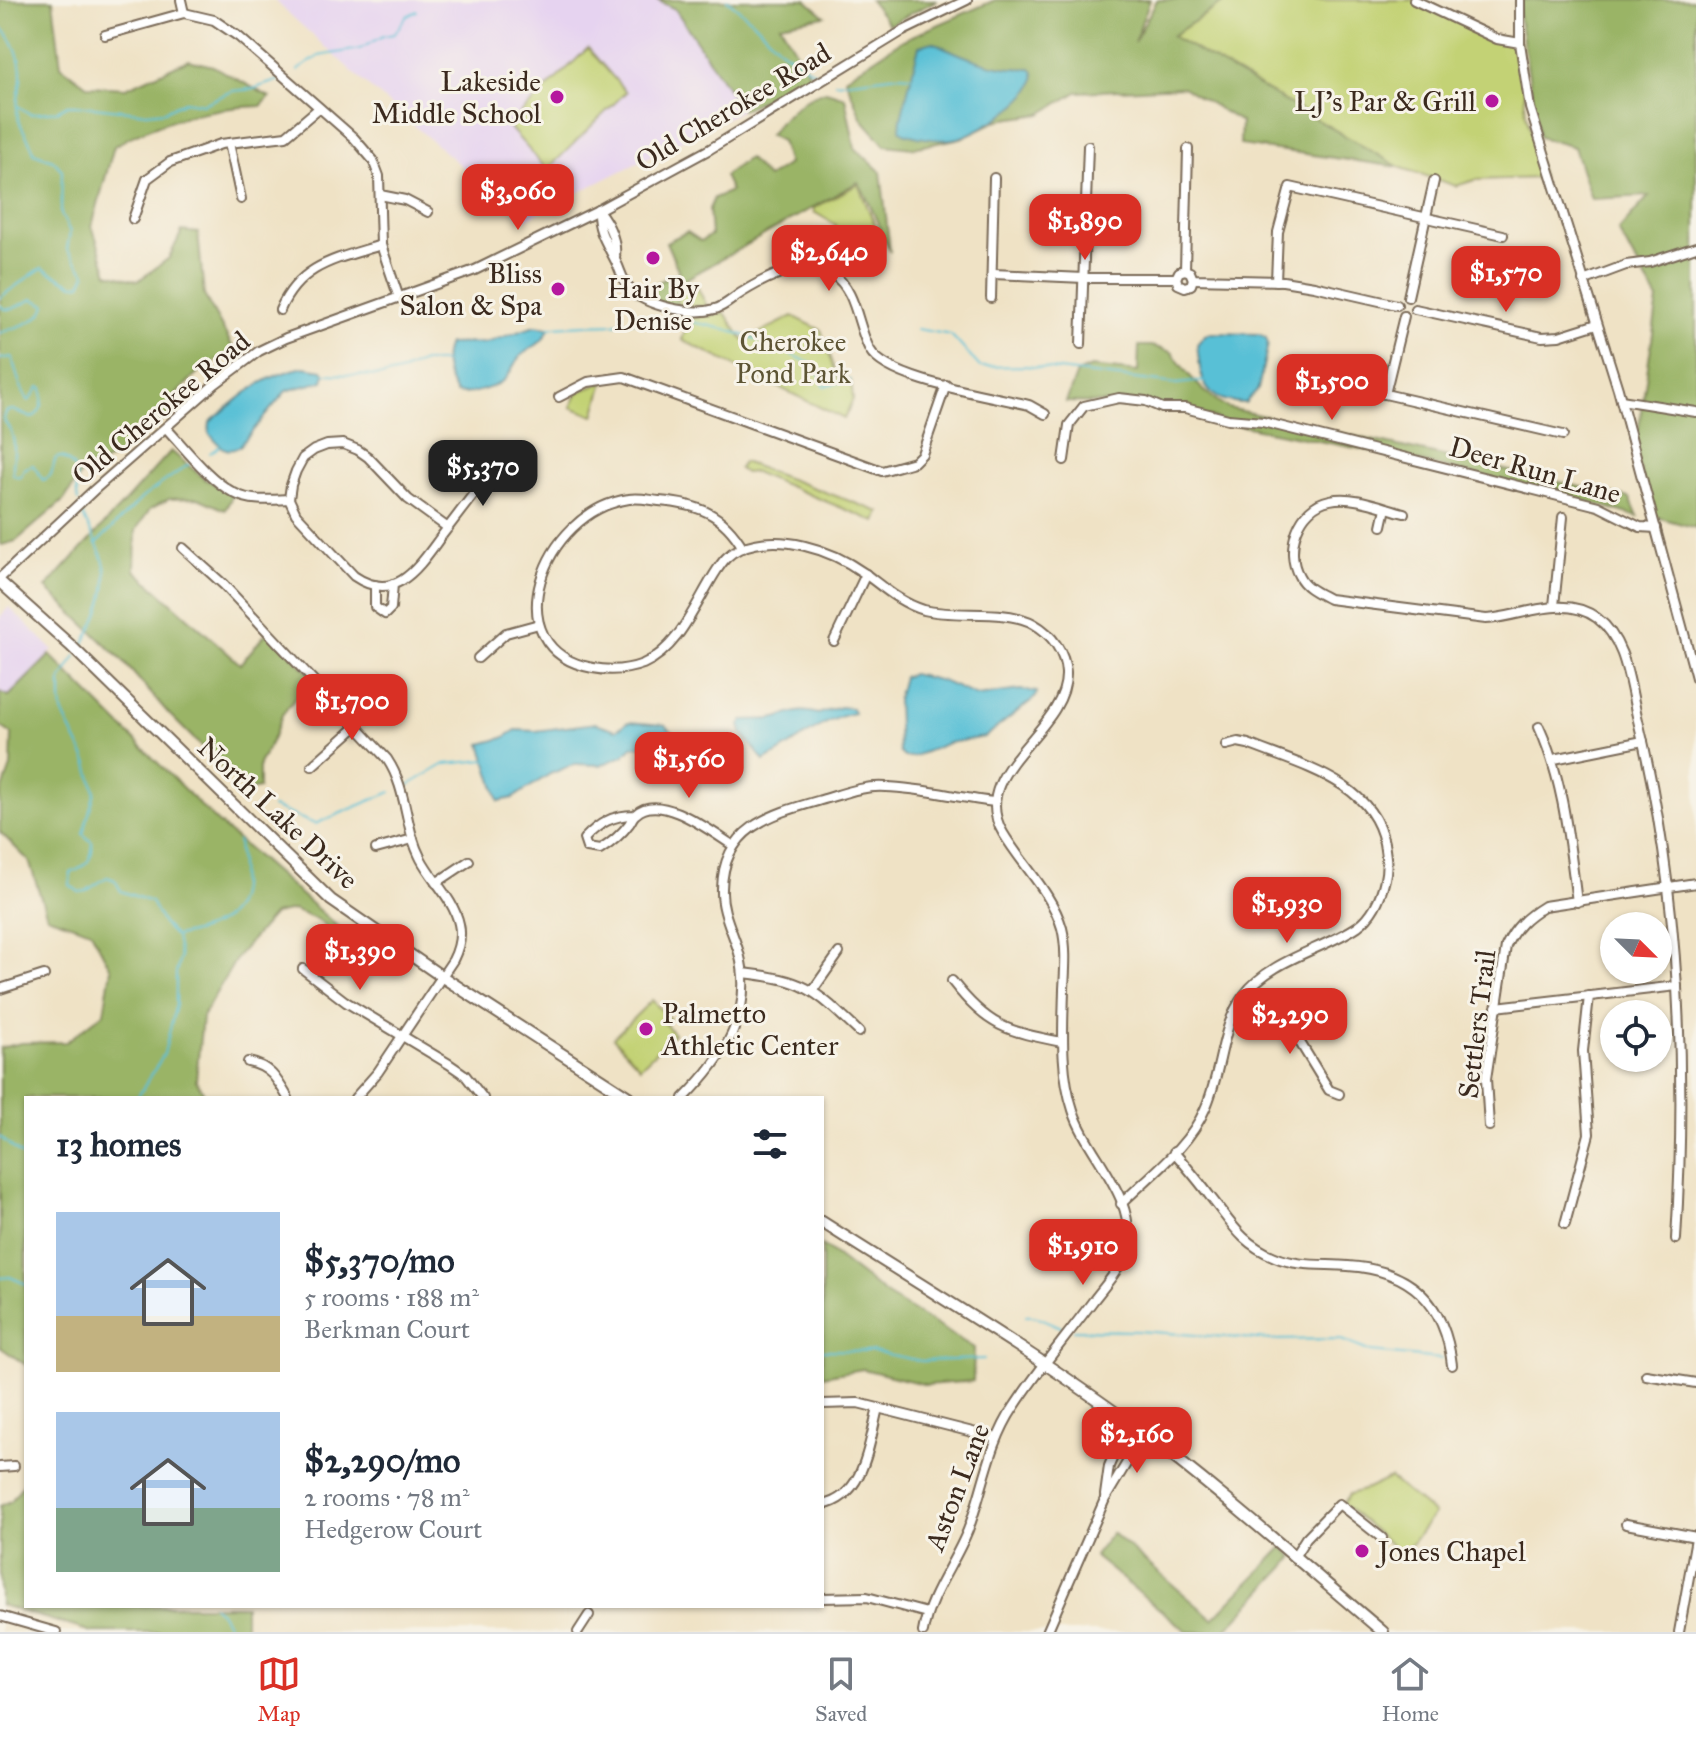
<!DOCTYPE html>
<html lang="en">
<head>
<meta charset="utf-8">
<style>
	body { margin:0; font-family:"IM FELL Great Primer",serif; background:#f6f6f7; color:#1f2937; height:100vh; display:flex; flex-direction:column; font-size:30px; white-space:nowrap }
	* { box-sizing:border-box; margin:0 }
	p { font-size:26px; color:#747a83 }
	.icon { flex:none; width:44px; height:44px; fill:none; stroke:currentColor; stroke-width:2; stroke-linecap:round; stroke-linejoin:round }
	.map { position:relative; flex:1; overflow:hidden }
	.details { position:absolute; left:24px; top:1096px; width:800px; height:512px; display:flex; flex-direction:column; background:#fff; border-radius:0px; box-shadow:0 2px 6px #0004 }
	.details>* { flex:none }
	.needle { width:52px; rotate:114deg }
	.controls { position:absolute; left:1600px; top:912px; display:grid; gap:16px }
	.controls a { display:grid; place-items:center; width:72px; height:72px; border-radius:50%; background:#fff; box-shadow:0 2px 6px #0004; font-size:40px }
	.price { position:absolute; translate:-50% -68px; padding:0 18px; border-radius:16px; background:#d93025; color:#fff; font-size:26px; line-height:52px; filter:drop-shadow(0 2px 4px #0008) }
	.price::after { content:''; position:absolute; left:50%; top:48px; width:24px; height:18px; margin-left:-12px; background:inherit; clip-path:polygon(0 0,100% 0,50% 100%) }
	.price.active { background:#222; color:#fff }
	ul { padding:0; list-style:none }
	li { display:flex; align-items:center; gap:24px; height:200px; padding:0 32px }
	li span { display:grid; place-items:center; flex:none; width:224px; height:160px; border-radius:0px; color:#555 }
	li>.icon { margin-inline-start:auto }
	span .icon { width:96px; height:96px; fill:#fffc; stroke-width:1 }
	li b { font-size:34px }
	h2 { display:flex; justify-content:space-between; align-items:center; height:96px; padding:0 32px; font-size:34px }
	.dock { display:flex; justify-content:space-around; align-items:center; height:112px; border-top:2px solid #e0e1e3; background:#fff; font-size:22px; color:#747a83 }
	.dock a { display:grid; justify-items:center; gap:4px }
	.dock .active { color:#d93025 }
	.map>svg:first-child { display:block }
</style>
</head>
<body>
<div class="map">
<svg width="1696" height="1632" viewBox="0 0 1696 1632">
	<rect width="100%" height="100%" fill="#f7f3e8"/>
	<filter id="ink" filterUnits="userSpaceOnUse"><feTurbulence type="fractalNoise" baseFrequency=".0125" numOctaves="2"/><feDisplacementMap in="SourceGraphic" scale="16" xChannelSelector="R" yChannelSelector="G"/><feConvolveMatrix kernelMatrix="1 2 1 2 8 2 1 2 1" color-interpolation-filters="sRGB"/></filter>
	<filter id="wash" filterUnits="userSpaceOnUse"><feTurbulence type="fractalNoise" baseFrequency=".006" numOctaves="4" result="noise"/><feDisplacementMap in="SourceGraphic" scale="32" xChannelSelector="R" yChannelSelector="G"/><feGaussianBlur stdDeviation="1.8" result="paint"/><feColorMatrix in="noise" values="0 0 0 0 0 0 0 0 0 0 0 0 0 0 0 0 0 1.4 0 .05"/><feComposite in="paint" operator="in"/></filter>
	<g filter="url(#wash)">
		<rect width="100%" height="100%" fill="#efe2c5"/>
		<g fill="#e6d3f0">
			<polygon points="274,0 657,0 675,9 742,110 524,220 366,84"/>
			<polygon points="9,607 53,650 9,696 0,692 0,617"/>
		</g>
		<g fill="#c3d274" stroke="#7f7e49" stroke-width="2">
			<polygon points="1227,0 1414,0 1497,39 1520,43 1526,114 1542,178 1475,180 1456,186 1399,167 1172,36"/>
			<polygon points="588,48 626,92 547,170 508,126"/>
			<polygon points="858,184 877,230 839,252 829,269 825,267 836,225 814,212 814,208"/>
			<polygon points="695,283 707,306 676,307 679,295"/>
			<polygon points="725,313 744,341 793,316 821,330 838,378 851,380 853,399 844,419 682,340 689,318"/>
			<polygon points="604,382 594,416 571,407 578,392"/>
			<polygon points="743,462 880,512 876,522 754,472 745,473 739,469"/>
			<polygon points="652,1000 670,1019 665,1024 674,1034 640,1067 613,1038"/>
			<polygon points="1390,1478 1434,1514 1403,1555 1343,1504 1350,1494 1367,1489"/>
		</g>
		<g fill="#9ab466" stroke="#6a6f42" stroke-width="2">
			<path d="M0,0H53L61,66L88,86L126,88L188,60L213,66L270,97L261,106C211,107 157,120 114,146L92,226L108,273L138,281L169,258L182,231L198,233L204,295L234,349L195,375L172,399L166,418L118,456L83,471L64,500L16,541L2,545L0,544Z"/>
			<polygon points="657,0 806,0 825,16 780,24 811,76 742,110 675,9"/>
			<polygon points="870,0 937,0 889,25"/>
			<polygon points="995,0 1150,0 1134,42 1157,0 1227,0 1172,36 1399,167 1240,145 1241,122 1183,87 1077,92 1041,114 998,120 961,138 913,148 885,145 862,119 845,78 903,40"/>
			<polygon points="1520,0 1696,0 1696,528 1653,516 1635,453 1658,300 1618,231 1649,196 1591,199 1574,147 1539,137 1519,16"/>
			<path d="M826,91L845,97L855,148L881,172L890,252C879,229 872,204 858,182L681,282L675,309L636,293L679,272L666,242L687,232L701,241L711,235L709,209L714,198L731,191L724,176L748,158L767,178L788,164L781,141L769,135C783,117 803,96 826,91Z"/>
			<path d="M1139,346H1152L1172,352C1188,376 1203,393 1228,408L1630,498L1638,517L1570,496L1376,452L1232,424L1172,405L1066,402L1077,373L1091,367L1138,372Z"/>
			<polygon points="171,451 206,480 234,493 225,510 198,498 169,499 150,509 136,530 135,570 240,664 268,631 312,676 282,715 274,736 259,764 259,788 246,791 169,714 120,658 46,588"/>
			<polygon points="50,655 216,821 353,940 347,945 318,920 293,910 274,914 239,954 202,1017 196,1080 207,1098 26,1098 26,1365 0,1347 0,1048 21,1043 66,1042 104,1013 111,969 91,931 47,916 29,861 0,832 0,797 11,767 12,734 0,726 0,692 9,696"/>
			<polygon points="822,1245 887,1295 974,1348 973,1381 927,1385 863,1369 822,1376"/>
			<polygon points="26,1480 26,1606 245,1606 245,1632 92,1632 0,1605 0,1506 11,1501"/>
			<polygon points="1112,1533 1213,1619 1283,1547 1294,1557 1224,1632 1188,1632 1094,1556"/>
		</g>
		<g fill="#59c0d6" stroke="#4a757a" stroke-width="2">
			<path d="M933,42C964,57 997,71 1031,68C1051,91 978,133 958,138C942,142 919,138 903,133L900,129L901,118L919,46Z"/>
			<path d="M535,326L549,328C544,343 535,345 523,354C514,360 512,373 504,380C494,388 468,396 456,393C447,378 440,361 448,344L486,343Z"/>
			<path d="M1212,333L1259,334L1266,338L1268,344L1258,389L1245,403C1201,402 1201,379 1197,344L1205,335Z"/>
			<path d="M304,367L322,370L325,374L323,381L286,391L239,447C225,455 218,444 209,433L210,422C244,395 259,377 304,367Z"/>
			<polygon points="912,674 942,681 977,696 1020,690 1037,692 1036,697 985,737 948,743 912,757 904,757 899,752 897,699 903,677"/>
			<path d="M840,707L852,708L854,713C820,720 794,746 764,761L742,733L740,725L744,720C753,719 763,720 772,719C788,716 800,707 818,714Z"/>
			<polygon points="628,722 665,725 679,738 691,735 694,745 676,749 647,745 632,747 623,756 601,765 575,764 550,774 513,798 499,801 481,744 503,738 516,730 536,731 596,723 616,730"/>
		</g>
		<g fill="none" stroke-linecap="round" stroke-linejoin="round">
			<g stroke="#59c0d6" stroke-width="2">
				<polyline points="727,0 753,21 781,50 816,73"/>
				<path d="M0,26C14,39 22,59 21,79C20,92 15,105 18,118C22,131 31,140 34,153L53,160L62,170L61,214L70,232L67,249L86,274L81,284L74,285L42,268C38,270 3,295 0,298"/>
				<polyline points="298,70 319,56 360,49 383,36 394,34 407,16 417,11"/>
				<polyline points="835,83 899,75 911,76"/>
				<polyline points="18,106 30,114 57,111 68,105 76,105 147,113 165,111 185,101 203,104 232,91 253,89 279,80"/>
				<path d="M0,305L4,309H12L33,299L46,305C42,322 15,327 0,333"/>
				<path d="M549,328C570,325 590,325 611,324C632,322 653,318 674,320C724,324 771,344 816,366L824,386L851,380"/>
				<polyline points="917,329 951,335 980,367 1025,366 1177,384 1204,381"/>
				<path d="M0,359L12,357C15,369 21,392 29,401L39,387L42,388C43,401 44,410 32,418L13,410L7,411C0,423 8,423 12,434C17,446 12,462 13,475L20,477L24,469L33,465L43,480C54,477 52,467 56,458L61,457C85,470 73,481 78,501"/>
				<polyline points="325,374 383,376 403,371 423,362 444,362"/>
				<polyline points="210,453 220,446"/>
				<polyline points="96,544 143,497 189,464"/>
				<path d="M80,650C93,628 108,599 106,572C104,552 86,527 80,507"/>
				<path d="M76,656L61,680V698L62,712L88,764L95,792L83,834L92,842C94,859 85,867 71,873L70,885L79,892L86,891L107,877L115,880L121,891L151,902L163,924L176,937L180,958L176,973V1004L164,1054L137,1098"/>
				<polyline points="407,786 445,764 486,760"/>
				<polyline points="272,807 315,824 391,792"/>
				<path d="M177,936C244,923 244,902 238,841"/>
				<polyline points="0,1137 26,1159"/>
				<polyline points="0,1278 10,1277 26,1284"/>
				<path d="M1026,1316C1041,1314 1053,1326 1068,1329"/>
				<polyline points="1074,1330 1137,1331 1271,1340 1339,1339 1371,1352 1441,1359"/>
				<polyline points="822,1350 872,1351 921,1361 984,1359"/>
				<polyline points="213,1606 220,1612 232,1632"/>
			</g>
		</g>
	</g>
	<g filter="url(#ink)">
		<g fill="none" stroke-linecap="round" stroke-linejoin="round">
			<defs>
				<g id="minor">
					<polyline points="181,0 184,13"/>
					<polyline points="1414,0 1497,39 1520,43"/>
					<polyline points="1520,0 1520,43 1530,108 1618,389 1696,678"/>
					<polyline points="105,35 184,13 214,20 239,37 354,138 373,160 379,176 381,245 399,298"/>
					<polyline points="229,143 241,199"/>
					<polyline points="380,195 405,200 428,212"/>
					<path d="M598,210C597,233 609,246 618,266C621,273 624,283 629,288C645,306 692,316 715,309C724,307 733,298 741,293C765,278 804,257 832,274C857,289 857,327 870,350C887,381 994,396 1029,405L1045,414"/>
					<path d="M598,210C609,224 617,241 615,258"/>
					<polyline points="133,219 147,179 170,162 221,144 286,136 319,108"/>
					<polyline points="1185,270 1190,272 1193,279 1283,281 1314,286 1397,305"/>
					<polyline points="1185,270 1188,149"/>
					<polyline points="993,274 1084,278 1176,278 1179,272 1185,270"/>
					<polyline points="1176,278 1178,284 1185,287 1191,285 1193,279"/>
					<polyline points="1276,281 1278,232 1290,187 1503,235"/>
					<polyline points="1583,281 1626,265 1650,262 1696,247"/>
					<polyline points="1408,297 1434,181"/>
					<polyline points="991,298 994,178"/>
					<polyline points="1415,309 1542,337 1559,336 1597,324"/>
					<path d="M280,310C300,264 337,259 381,245"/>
					<polyline points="1081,344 1088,146"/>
					<polyline points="1313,381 1385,394 1563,435"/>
					<polyline points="1385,394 1404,316"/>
					<polyline points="559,397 588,382 624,377 882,471 914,462 922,454 946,385"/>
					<polyline points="1621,400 1696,412"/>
					<path d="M166,428C186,449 207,478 234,493C250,502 271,500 289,499"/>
					<polyline points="1064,460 1069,425 1084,406 1119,398 1146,401 1162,408 1185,408 1228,419 1263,422 1598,506 1640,527 1656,528"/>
					<path d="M1404,513C1381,507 1354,495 1330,500C1298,506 1284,550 1299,576C1305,588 1318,593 1329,599L1486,619C1522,617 1563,593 1597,618C1626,640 1629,682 1637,716C1679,887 1687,1064 1676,1239"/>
					<polyline points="1382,526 1386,508"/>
					<path d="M448,528L408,499L368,457L358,450L343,444L327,445L314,450L303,458L296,471L291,485L289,499L296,514L354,576C395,604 418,568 440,538C453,521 466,504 479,487L484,471"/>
					<path d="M183,548L224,585L387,759C408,790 404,827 421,859C432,880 454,900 459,924C462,937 459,948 453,960L378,1072L355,1098"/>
					<path d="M743,548C723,513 697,504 659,501C649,500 639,497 629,499C542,511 492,650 593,668C609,671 627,670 643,664C680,648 696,602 717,570C723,561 728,554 739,549C779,532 830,549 864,573C883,587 900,603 924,610C957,618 1006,608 1034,624C1052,634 1065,653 1066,673C1068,731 966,771 1003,833C1022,865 1052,893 1062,928C1067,948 1065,969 1064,989C1063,1030 1060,1071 1073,1110C1087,1155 1139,1198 1126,1249C1121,1269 1105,1285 1093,1301C1067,1336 1038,1370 1014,1407C989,1444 984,1488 968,1530C954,1565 929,1595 923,1632"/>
					<polyline points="0,578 94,490 215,384 259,351 286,338 475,270 598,210 710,149 901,32 967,0"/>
					<polyline points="375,585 375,607 385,614 391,608 393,584"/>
					<polyline points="1554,606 1563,517"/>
					<polyline points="834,641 866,574"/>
					<polyline points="478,658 506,633 539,624"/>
					<path d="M1539,727C1564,782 1569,842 1577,902"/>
					<polyline points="1554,759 1643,741"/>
					<polyline points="312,766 358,725"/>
					<path d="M634,815C613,815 599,823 584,839L587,848L600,850C611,843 621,835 629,824C631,821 633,816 636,814C660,791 713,833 734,846"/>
					<polyline points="376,849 413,839"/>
					<polyline points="436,883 469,861"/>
					<polyline points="303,969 346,1002 449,1064 465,1075 483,1098"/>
					<path d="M743,973C806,980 814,989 859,1032"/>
					<path d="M952,981C988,1027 1006,1031 1062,1042"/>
					<polyline points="0,989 44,975"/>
					<polyline points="813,990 839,953"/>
					<polyline points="1496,1007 1677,986"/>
					<polyline points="1236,1009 1272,1021 1293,1031 1329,1090 1339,1094"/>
					<path d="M248,1062C270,1066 277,1079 288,1098"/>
					<path d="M684,1098C724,1058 755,1012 739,953C733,932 721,911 722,889C723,827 772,814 821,800C842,794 864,785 886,787C922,788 959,798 995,802"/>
					<path d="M1489,1126L1486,1079L1506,946C1515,927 1526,917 1544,906L1696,883"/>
					<path d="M1174,1152C1186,1166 1198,1180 1209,1195C1231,1222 1240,1243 1275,1257C1298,1267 1324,1264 1348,1266C1411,1270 1445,1303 1452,1365"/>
					<path d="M1121,1204C1149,1176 1189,1147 1205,1109C1222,1073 1220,1027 1244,995C1271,959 1323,950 1358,926C1373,915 1381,897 1385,879C1388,866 1386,856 1384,843C1372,781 1299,765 1248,744L1238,742L1226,745"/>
					<polyline points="1565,1224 1589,1134 1583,1051 1589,996"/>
					<polyline points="1646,1375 1696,1383"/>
					<polyline points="822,1404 858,1403 996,1438"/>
					<polyline points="0,1467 14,1466"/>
					<polyline points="1105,1495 1109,1466 1128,1422"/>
					<path d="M822,1505C865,1497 869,1443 878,1408"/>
					<polyline points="1626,1524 1696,1537"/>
					<polyline points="1294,1557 1306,1538 1339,1504 1382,1538"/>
					<polyline points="822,1598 867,1597 927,1613"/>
					<polyline points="0,1616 56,1632"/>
					<polyline points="578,1632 589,1615"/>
					<polyline points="1047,1632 1105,1499 1144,1434"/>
					<polyline points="1679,1632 1696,1538"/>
				</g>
				<g id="major">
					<polyline points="0,582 70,645 331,900 441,976 630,1098"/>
					<path d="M822,1222C925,1288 1032,1351 1131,1424C1218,1489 1300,1562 1383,1632"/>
				</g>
			</defs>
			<use href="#minor" stroke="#7a6a58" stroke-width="12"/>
			<use href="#major" stroke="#7a6a58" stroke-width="14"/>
			<use href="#minor" stroke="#fff" stroke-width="8"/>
			<use href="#major" stroke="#fff" stroke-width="10"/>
		</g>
	</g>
	<g fill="#b5179e" stroke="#f7f3e8" stroke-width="3">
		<circle cx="557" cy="97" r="8"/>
		<circle cx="1492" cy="101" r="8"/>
		<circle cx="653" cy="258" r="8"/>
		<circle cx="558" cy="289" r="8"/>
		<circle cx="646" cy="1029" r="8"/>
		<circle cx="1362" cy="1551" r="8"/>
	</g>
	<g text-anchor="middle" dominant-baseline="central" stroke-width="6" stroke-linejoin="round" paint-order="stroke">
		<g font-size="28" fill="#3b2a1e" stroke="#f7f3e8" text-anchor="end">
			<text x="541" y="81">Lakeside<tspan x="541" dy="32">Middle School</tspan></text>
			<text x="1476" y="101">LJ's Par &amp; Grill</text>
			<text x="542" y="273">Bliss<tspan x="542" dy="32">Salon &amp; Spa</tspan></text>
			<text x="653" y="288" text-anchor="middle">Hair By<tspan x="653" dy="32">Denise</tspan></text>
			<text x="662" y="1013" text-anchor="start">Palmetto<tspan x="662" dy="32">Athletic Center</tspan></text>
			<text x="1378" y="1551" text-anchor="start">Jones Chapel</text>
		</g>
		<g font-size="28" fill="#3b2a1e" stroke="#f7f3e8">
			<text transform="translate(733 107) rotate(-31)">Old Cherokee Road</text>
			<text transform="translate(161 408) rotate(-40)">Old Cherokee Road</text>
			<text transform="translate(1535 470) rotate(16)">Deer Run Lane</text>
			<text transform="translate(278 813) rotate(43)">North Lake Drive</text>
			<text transform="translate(1477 1024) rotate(-83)">Settlers Trail</text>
			<text transform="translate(957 1487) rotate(-69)">Aston Lane</text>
		</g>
		<g font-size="28" fill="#5d5434" stroke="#f7f3e8">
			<text x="793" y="341">Cherokee<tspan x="793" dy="32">Pond Park</tspan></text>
		</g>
	</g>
</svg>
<div class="controls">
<a><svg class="needle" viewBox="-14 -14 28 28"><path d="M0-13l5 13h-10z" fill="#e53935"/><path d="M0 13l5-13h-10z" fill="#747a83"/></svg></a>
<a><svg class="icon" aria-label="locate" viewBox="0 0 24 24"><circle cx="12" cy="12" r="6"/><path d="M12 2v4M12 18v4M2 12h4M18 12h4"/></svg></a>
</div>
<b class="price" style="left:518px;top:232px">$3,060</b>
<b class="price" style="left:1085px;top:262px">$1,890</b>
<b class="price" style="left:829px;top:293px">$2,640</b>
<b class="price" style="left:1506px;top:314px">$1,570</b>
<b class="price" style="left:1332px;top:422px">$1,500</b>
<b class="price active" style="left:483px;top:508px">$5,370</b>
<b class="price" style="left:352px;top:742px">$1,700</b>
<b class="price" style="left:689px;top:800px">$1,560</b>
<b class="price" style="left:1287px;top:945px">$1,930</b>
<b class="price" style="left:360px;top:992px">$1,390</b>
<b class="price" style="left:1290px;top:1056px">$2,290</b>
<b class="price" style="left:1083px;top:1287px">$1,910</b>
<b class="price" style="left:1137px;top:1475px">$2,160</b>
<section class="details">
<h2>13 homes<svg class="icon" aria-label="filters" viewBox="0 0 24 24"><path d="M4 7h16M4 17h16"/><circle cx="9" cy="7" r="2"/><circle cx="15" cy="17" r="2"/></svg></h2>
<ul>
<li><span style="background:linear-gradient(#a9c7e8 65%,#c2b280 0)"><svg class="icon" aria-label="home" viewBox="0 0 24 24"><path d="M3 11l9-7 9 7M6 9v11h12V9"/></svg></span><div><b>$5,370/mo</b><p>5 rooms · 188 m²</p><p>Berkman Court</p></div></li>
<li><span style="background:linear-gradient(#a9c7e8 60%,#7fa58c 0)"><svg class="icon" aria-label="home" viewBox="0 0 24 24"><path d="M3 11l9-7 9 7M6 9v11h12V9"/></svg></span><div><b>$2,290/mo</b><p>2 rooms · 78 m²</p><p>Hedgerow Court</p></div></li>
</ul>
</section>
</div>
<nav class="dock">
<a class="active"><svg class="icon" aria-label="map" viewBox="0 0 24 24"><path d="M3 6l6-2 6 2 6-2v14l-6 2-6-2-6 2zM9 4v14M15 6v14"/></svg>Map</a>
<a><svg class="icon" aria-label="saved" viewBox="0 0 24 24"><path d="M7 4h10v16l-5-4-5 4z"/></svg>Saved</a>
<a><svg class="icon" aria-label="home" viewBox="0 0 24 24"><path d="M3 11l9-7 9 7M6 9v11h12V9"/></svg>Home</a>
</nav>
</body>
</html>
